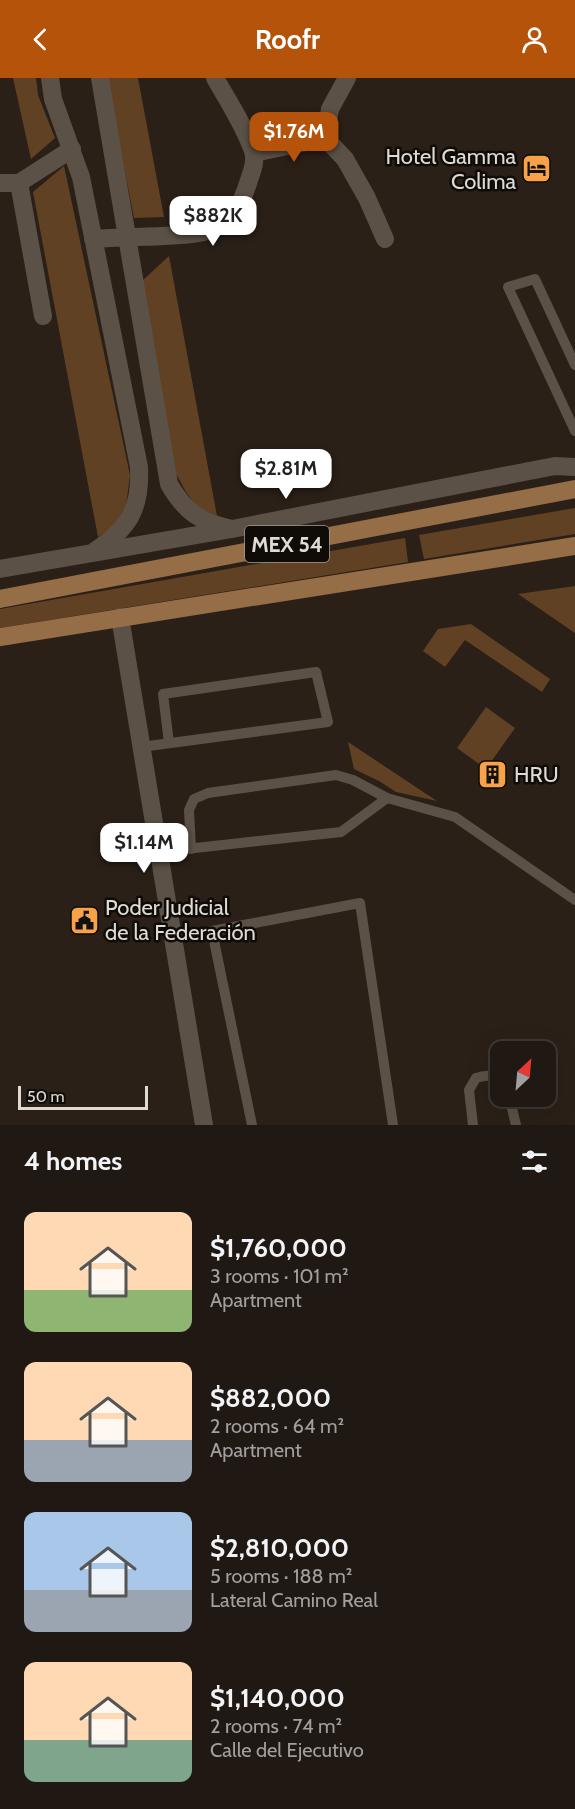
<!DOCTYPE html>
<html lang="en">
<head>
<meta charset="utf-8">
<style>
	body { margin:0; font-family:Cabin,sans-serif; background:#28211b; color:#f1f3f6; height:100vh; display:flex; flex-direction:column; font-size:22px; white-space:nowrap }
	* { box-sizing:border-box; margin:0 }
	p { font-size:20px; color:#a2a09f }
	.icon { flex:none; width:33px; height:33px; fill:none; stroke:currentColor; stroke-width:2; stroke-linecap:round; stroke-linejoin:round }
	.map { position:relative; height:1047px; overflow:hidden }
	.sheet { display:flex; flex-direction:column; background:#201812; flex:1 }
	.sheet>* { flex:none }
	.needle { width:39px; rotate:26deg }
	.tools { position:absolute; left:490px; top:963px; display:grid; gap:12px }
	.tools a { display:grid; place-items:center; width:66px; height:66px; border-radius:12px; background:#201812; box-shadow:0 6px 24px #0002,0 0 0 2px #3d3732; font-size:30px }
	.scale { position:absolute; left:18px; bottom:15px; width:130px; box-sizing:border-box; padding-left:6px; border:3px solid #e0dad4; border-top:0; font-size:16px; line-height:21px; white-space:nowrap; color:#e0dad4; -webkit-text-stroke:4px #0f0b07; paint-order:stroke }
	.price { position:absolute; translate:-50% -51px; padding:0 14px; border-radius:12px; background:#fff; color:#222; font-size:20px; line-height:39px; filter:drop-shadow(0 2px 3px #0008) }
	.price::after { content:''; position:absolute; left:50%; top:36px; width:18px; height:14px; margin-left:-9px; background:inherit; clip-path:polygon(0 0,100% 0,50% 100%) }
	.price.active { background:#b45309; color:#fff }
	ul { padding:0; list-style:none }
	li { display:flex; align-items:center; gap:18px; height:150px; padding:0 24px }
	li span { display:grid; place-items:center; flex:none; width:168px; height:120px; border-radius:12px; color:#555 }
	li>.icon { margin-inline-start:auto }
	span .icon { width:72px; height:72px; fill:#fffc; stroke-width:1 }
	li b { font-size:26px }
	h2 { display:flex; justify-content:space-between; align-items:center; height:72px; padding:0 24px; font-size:26px }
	header { display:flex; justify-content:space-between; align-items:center; height:78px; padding:0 24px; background:#b45309; color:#fff; font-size:27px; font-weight:700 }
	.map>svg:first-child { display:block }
</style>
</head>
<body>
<header><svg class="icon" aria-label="back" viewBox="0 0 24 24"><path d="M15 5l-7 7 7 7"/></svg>Roofr<svg class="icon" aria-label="person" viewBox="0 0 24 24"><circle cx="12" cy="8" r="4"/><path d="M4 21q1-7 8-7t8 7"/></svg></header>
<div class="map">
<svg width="575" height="1047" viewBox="0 0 575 1047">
	<rect width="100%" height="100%" fill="#2a2018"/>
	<g fill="#614123">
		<polygon points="13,0 36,0 38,17 55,60 31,81"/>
		<polygon points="107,0 138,0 164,139 134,140"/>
		<polygon points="64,88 130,397 126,428 116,447 98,459 33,114"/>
		<polygon points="169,178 217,438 197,429 186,414 175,394 142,203"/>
		<polygon points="575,430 575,456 424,481 419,457"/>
		<polygon points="405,460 408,484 0,550 0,531"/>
		<polygon points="575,508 575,555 518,516"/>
		<polygon points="471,546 550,601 542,614 465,562 445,589 423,573 438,551"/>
		<polygon points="486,629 515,650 486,691 457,670"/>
		<polygon points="348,664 437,723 396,714 379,703 354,691"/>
	</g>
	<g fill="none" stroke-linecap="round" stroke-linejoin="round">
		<g stroke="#5b5147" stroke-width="10">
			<polyline points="575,287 535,201 508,209 575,353"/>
			<polyline points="141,669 328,644 316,594 163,616 169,665"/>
			<polyline points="191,771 189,732 194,721 208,715 336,697 353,702 387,720 455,739 575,822"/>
			<polyline points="159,774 341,754 387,720"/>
			<polyline points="509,1018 516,1047"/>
			<polyline points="252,1047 212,853 360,825 393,1047"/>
			<path d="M473,1047L469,1012L476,1000C485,997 493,996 501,1003"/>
		</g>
		<g stroke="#5b5147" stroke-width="18">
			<path d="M50,0L53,21L81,99L139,389C141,431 129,450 95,473"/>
			<path d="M100,0L169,406C185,434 200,444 232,451"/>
			<polyline points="325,60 345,81 367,120 385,161"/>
			<polyline points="325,60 330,31 347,0"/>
			<polyline points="254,75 325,60"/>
			<polyline points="0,105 19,105"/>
			<path d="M93,161C126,158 165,160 198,155C231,150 241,129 250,99C253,91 256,82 253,73C244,47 228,23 215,0"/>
			<polyline points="43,238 19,105 72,71"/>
		</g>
		<g stroke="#5b5147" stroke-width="18">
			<polyline points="0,491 232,451 555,388 575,389"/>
			<polyline points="120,539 204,1047"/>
		</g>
		<g stroke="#956d46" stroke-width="18">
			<polyline points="0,521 575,411"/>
			<polyline points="0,559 575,468"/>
		</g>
	</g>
	<defs>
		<symbol id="hotel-square" viewBox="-11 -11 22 22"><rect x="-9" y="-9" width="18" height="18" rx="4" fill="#f7a149" stroke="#0f0b07"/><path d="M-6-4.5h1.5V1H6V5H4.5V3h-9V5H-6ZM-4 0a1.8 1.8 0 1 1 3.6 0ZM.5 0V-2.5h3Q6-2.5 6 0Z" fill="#111"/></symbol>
		<symbol id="building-square" viewBox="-11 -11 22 22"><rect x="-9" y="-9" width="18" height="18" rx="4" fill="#f7a149" stroke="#0f0b07"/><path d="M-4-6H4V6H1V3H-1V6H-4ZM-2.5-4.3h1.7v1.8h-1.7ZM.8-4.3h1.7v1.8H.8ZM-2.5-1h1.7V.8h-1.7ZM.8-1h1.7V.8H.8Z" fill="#111"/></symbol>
		<symbol id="civic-square" viewBox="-11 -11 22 22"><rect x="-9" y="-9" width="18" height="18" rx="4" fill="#f7a149" stroke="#0f0b07"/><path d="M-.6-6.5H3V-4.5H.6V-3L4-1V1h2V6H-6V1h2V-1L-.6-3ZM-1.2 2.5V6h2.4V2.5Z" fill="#111"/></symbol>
	</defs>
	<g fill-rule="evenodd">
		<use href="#hotel-square" x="520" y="74" width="33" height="33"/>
		<use href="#building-square" x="476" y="680" width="33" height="33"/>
		<use href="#civic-square" x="68" y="826" width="33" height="33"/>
	</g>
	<g text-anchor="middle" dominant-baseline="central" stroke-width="5" stroke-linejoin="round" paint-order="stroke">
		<rect fill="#0f0b07" stroke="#a19c96" stroke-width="1.5" x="245" y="448" width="84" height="36" rx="4.5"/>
		<g font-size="21" font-weight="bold" fill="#e0dad4">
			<text x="287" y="466">MEX 54</text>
		</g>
		<g font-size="22" fill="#e0dad4" stroke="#0f0b07" text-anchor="start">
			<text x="516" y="78" text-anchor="end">Hotel Gamma<tspan x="516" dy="25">Colima</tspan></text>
			<text x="514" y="696">HRU</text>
			<text x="105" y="829">Poder Judicial<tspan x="105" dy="25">de la Federación</tspan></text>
		</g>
	</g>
</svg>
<div class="tools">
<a><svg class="needle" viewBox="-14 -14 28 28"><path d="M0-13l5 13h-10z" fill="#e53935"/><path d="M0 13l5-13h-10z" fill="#a2a09f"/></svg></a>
</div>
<div class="scale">50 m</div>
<b class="price active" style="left:294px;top:85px">$1.76M</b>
<b class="price" style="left:213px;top:169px">$882K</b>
<b class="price" style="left:286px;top:422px">$2.81M</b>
<b class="price" style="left:144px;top:796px">$1.14M</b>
</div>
<section class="sheet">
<h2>4 homes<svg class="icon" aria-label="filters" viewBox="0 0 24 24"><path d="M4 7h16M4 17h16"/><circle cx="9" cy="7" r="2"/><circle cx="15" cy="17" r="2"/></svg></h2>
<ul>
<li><span style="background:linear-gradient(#ffd9b3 65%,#8fb573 0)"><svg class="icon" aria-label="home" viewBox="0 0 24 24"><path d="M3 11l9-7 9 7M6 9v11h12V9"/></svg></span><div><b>$1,760,000</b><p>3 rooms · 101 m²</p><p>Apartment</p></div></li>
<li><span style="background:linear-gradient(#ffd9b3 65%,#9aa5b1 0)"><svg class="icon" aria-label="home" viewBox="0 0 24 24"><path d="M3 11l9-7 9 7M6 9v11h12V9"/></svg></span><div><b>$882,000</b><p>2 rooms · 64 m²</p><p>Apartment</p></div></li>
<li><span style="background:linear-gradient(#a9c7e8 65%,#9aa5b1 0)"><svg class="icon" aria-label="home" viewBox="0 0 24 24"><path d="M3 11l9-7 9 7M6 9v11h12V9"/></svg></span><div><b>$2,810,000</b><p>5 rooms · 188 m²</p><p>Lateral Camino Real</p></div></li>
<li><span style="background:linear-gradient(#ffd9b3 65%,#7fa58c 0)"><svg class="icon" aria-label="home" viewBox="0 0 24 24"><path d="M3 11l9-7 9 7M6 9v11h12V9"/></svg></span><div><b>$1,140,000</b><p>2 rooms · 74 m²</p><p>Calle del Ejecutivo</p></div></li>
</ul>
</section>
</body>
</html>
